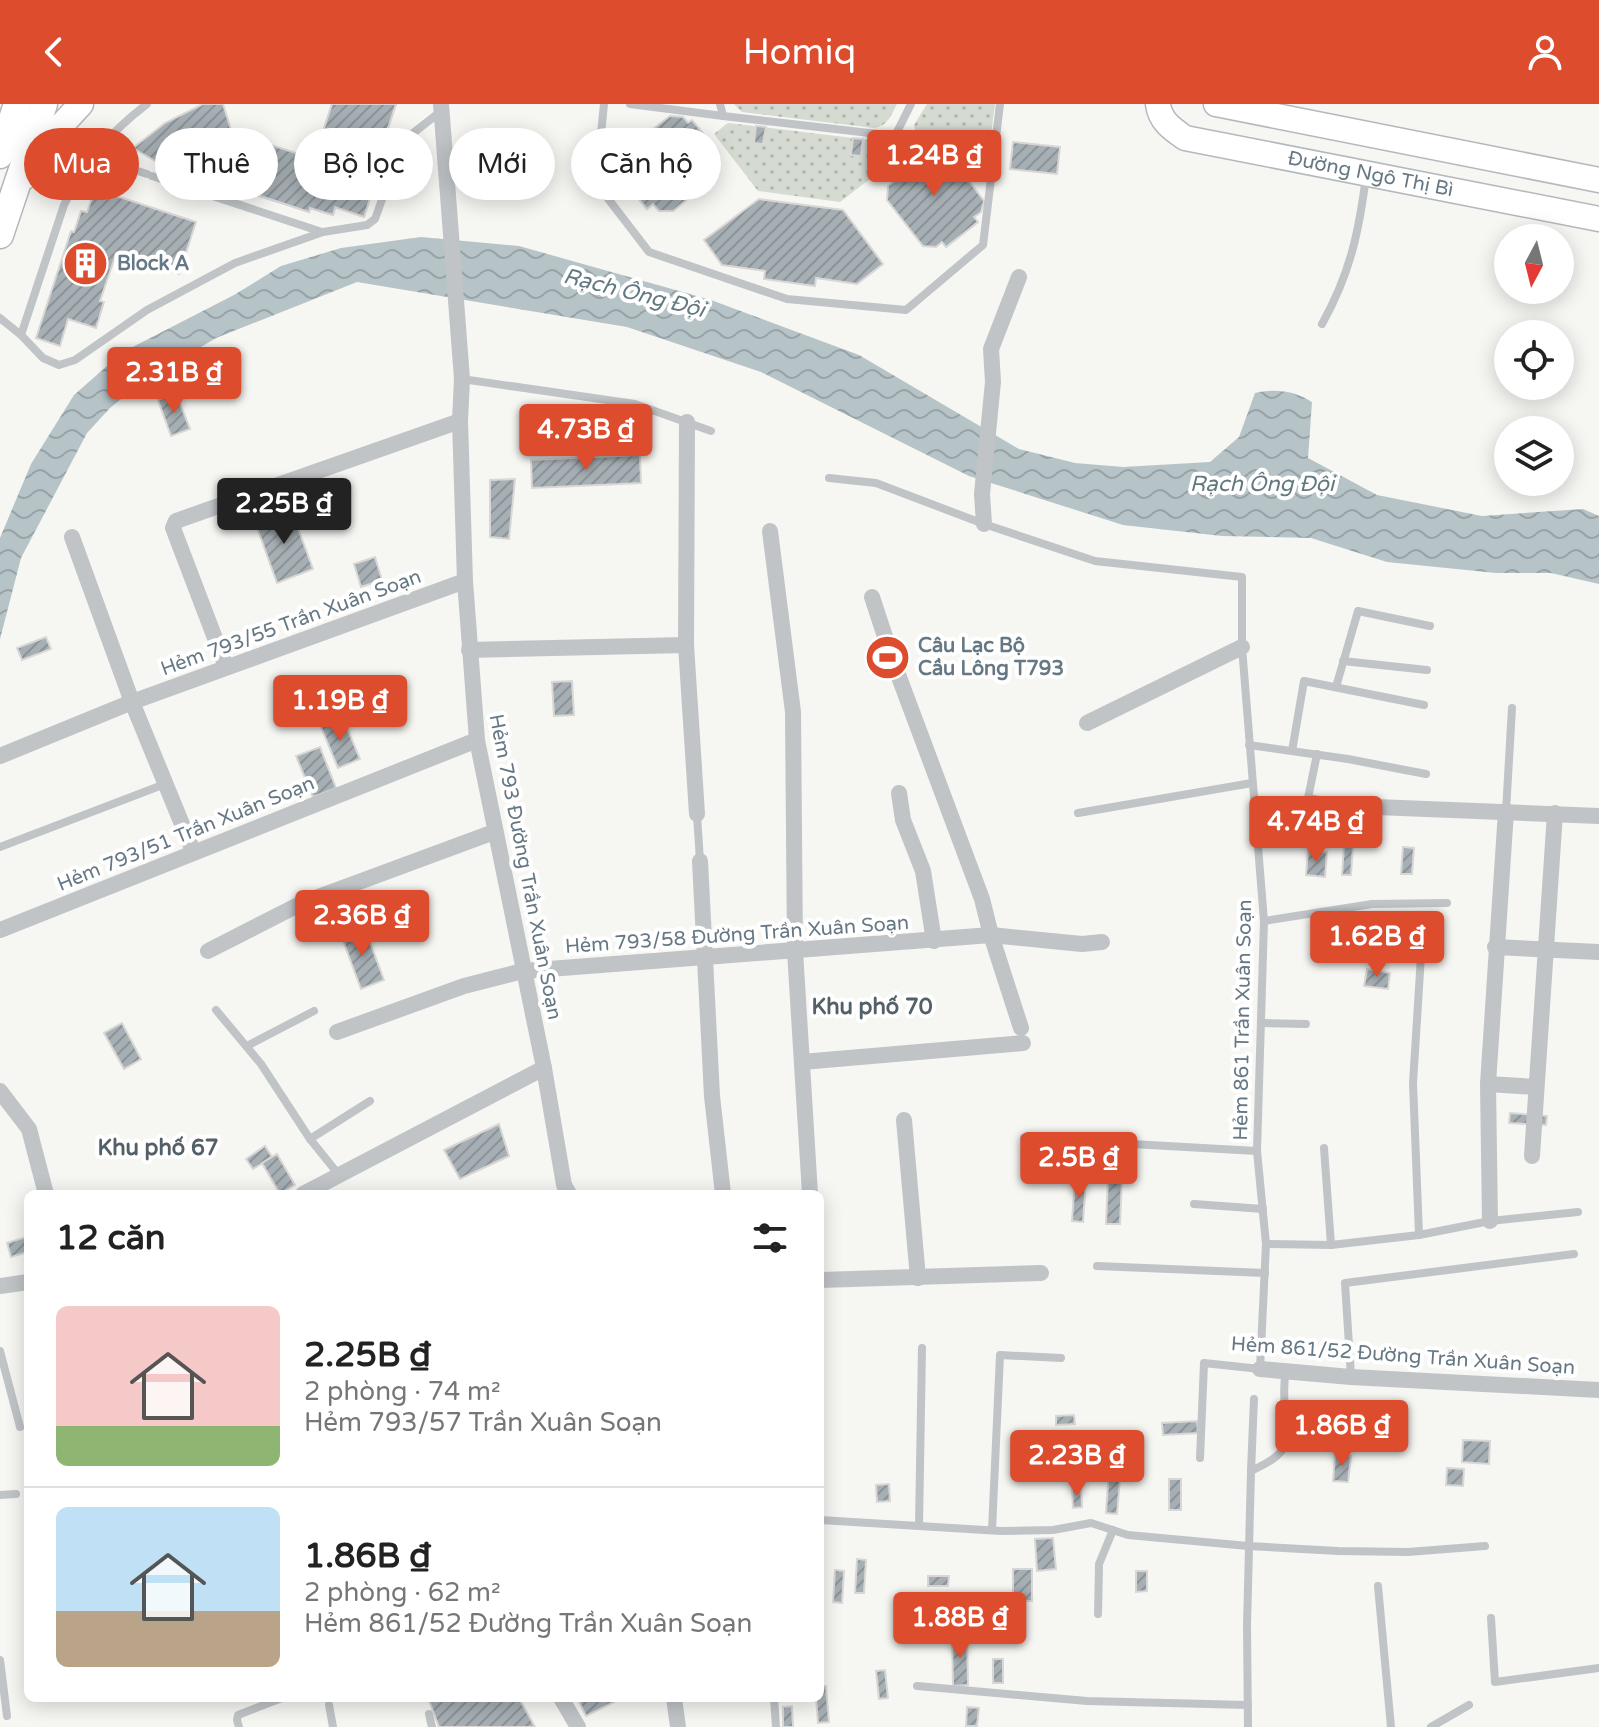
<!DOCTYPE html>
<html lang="vi">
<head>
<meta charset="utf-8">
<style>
	body { margin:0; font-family:"Varela Round",sans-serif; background:#f2f2f2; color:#222; height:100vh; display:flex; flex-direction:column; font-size:30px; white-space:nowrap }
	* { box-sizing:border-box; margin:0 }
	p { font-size:26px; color:#767676 }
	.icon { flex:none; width:44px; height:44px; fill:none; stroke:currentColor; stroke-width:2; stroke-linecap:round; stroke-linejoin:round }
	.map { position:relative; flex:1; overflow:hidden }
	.panel { position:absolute; left:24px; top:1086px; width:800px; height:512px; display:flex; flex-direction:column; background:#fff; border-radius:12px; box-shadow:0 4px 20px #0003 }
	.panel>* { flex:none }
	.top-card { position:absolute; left:24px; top:24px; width:800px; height:72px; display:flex; gap:16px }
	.needle { width:52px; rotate:187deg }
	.controls { position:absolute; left:1494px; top:120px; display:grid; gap:16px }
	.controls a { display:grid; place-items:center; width:80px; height:80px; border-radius:50%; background:#fff; box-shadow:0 4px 20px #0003; font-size:40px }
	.price { position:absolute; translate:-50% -68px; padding:0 18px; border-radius:8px; background:#dc4c2d; color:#fff; font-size:26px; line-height:52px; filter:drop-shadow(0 2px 4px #0008) }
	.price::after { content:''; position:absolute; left:50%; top:48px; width:24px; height:18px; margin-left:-12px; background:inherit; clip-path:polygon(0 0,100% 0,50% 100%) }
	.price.selected { background:#222; color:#fff }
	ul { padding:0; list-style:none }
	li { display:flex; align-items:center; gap:24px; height:200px; padding:0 32px }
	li+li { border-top:2px solid #e0e0e0 }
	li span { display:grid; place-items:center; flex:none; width:224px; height:160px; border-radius:12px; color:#555 }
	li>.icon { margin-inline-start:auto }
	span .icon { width:96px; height:96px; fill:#fffc; stroke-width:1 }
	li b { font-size:34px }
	h2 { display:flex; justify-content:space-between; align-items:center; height:96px; padding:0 32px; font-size:34px }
	.tag { padding:0 28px; border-radius:36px; background:#fff; box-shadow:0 4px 20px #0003; font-size:28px; line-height:72px }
	.tag.selected { background:#dc4c2d; color:#fff }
	header { display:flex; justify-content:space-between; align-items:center; height:104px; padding:0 32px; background:#dc4c2d; color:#fff; font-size:36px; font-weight:600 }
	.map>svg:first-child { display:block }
</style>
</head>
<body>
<header><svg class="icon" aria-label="back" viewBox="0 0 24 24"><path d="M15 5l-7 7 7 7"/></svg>Homiq<svg class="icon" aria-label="person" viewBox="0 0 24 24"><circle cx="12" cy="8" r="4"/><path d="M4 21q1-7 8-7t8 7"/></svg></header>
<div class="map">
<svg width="1599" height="1623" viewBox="0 0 1599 1623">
	<defs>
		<pattern id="grass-dots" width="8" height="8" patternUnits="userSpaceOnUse" patternTransform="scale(2)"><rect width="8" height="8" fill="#d6dbd2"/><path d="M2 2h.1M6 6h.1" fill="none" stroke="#b1b6b0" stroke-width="1.8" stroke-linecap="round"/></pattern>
		<pattern id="water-waves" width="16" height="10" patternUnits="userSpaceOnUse" patternTransform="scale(2)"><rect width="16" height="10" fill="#b6c3c7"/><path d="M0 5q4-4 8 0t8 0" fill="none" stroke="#98a3a7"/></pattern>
		<pattern id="building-hatch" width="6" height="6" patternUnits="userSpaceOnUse" patternTransform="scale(2)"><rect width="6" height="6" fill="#a6afb4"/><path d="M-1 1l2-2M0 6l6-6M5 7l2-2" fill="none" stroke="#8b9398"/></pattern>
	</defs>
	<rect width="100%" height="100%" fill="#f6f6f3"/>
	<g fill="url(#grass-dots)">
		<path d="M734,0H897C891,11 888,22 874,24L742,8Z"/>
		<polygon points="927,0 995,0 991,31 982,38 916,29 914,21"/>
		<polygon points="728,19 894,39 902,50 840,98 758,87 714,30"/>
	</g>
	<path fill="url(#water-waves)" d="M421,133L519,142L711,196L859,251L1019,345L1075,359L1123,363L1210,358L1239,333L1255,289C1274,284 1296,287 1312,298L1308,354L1377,391L1482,412L1583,405L1599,412V480L1551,469H1496L1387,458L1311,434L1222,432L1123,421L969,372L761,268L627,223L357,178L216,234L142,278L110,304L87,329L21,454L0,535V434L31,360L74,291L123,248L234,191L281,162L341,144Z"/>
	<g fill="url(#building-hatch)" stroke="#d8d7d5" stroke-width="2">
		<polygon points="203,0 223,0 232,29 314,55 332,0 396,0 367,87 372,88 364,113 335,103 333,111 310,104 309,108 162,61 133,44 165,19"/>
		<polygon points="332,0 396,0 367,87 372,88 364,113 335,103 333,111 310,104 309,108 224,80 240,31 314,55"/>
		<polygon points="670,12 683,13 688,19 692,16 718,47 713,51 719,58 719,69 673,107 659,107 653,100 647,105 622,75 629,69 622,61 624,47"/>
		<polygon points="756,22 766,23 763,40 754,39"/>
		<polygon points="853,34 863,35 861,52 851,51"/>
		<polygon points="1013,38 1060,43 1057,70 1010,65"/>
		<polygon points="922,46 927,52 934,46 948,49 984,97 981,108 974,113 978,118 946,143 942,138 936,143 923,142 887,96 888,82 896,76 890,69"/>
		<polygon points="95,85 196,118 179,170 116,150 100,197 104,198 96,224 68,215 60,242 36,234 71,127 74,128 81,107 87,108"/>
		<polygon points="759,95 843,106 883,160 857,180 816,174 815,182 764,175 765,167 722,161 704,136"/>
		<polygon points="176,289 190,325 171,332 158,296"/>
		<polygon points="640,351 641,379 532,384 531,356"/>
		<polygon points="515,375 509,435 490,433 490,376"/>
		<polygon points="291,405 313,465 277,479 255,418"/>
		<polygon points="375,453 382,476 361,483 354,460"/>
		<polygon points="46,533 51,545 22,556 17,544"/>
		<polygon points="572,577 574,611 554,612 552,578"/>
		<polygon points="343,614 360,655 338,664 321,623"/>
		<polygon points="320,643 336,684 313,693 296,652"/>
		<polygon points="1344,741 1353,742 1351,771 1342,771"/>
		<polygon points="1403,743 1414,744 1412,770 1401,770"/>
		<polygon points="1308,746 1327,748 1325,773 1306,771"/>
		<polygon points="364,822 384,876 361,885 341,831"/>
		<polygon points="1367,865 1390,869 1388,885 1364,882"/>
		<polygon points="122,919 141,955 124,965 104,929"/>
		<polygon points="1510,1009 1547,1012 1546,1021 1509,1019"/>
		<polygon points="499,1020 509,1052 460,1075 444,1046"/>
		<polygon points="265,1042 272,1053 253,1065 246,1055"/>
		<polygon points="277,1050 295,1081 280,1090 262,1059"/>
		<polygon points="1075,1073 1086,1074 1083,1118 1072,1117"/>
		<polygon points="1108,1074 1122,1074 1120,1120 1106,1120"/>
		<polygon points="26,1133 28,1148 11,1153 7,1139"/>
		<polygon points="1074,1311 1075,1320 1056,1321 1056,1312"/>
		<polygon points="1197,1317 1198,1329 1163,1331 1162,1319"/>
		<polygon points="1463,1336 1490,1337 1489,1360 1462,1358"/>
		<polygon points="1335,1351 1351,1352 1348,1378 1333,1377"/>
		<polygon points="1109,1363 1121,1364 1117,1410 1106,1409"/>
		<polygon points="1447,1364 1464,1365 1463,1382 1446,1381"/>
		<rect x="1169" y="1375" width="12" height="31"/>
		<polygon points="889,1380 890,1397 877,1398 876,1381"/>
		<polygon points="1081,1383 1082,1403 1073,1404 1072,1384"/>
		<polygon points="1053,1434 1056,1465 1037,1467 1035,1435"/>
		<polygon points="857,1455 866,1456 864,1489 855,1489"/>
		<rect x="1013" y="1465" width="19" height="32"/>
		<polygon points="835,1466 844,1467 842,1499 833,1498"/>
		<polygon points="1136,1467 1147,1467 1147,1487 1136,1488"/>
		<polygon points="928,1472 949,1472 948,1482 928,1482"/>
		<polygon points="952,1531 967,1531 968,1581 953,1582"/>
		<rect x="993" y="1555" width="10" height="24"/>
		<polygon points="885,1566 888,1594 879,1595 876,1567"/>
		<polygon points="820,1582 826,1582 829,1618 818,1619 816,1594 820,1594"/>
		<polygon points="428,1594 519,1594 535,1623 439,1623"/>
		<polygon points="588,1594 612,1594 614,1598 586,1612 579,1598"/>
		<polygon points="792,1602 793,1623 783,1623 783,1603"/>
		<polygon points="967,1603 979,1604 977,1622 966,1622"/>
	</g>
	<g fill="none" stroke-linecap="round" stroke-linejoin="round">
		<defs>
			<g id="secondary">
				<path id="s1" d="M1158,0C1160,17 1172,25 1185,34L1599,115"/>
				<polyline points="1216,0 1599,76"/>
				<polyline points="25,73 57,26 81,0"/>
			</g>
			<g id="primary">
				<polyline points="0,51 17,0"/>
				<polyline points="0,131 44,0"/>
			</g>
		</defs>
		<use href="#secondary" stroke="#b2b8bc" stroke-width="27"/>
		<use href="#primary" stroke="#b1b6ba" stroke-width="29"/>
		<g stroke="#c0c4c7" stroke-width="8">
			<polyline points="604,0 596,79 649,148 787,195 906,206 983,141 1000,0"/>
			<polyline points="630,0 723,12"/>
			<polyline points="720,0 723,12 895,32 911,0"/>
			<polyline points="895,32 994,45"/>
			<polyline points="92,52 147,70"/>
			<polyline points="152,72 322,128"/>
			<path d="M0,214L21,231L64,101C84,59 110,28 147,0"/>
			<path d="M1322,220C1350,170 1359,128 1366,72"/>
			<polyline points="21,231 43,254 59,261 75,256 147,206 235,159 323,128 367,121 375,115 403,37 440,8"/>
			<polyline points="462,275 635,300 711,327"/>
			<polyline points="829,374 876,379 984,420 1095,457 1242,473 1242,543 1264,817 1257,1047 1266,1140 1260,1265 1204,1259 1200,1354"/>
			<polyline points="1343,557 1427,566"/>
			<polyline points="1336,583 1358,507 1430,522"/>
			<polyline points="1249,641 1348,655 1426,670"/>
			<polyline points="1292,647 1304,577 1424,601"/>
			<polyline points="1317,650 1308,694 1351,702"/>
			<polyline points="1506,707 1512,604"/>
			<polyline points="1078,709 1252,679"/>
			<polyline points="697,711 700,757"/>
			<polyline points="0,743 165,680"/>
			<polyline points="1264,817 1372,800 1447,799"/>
			<polyline points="216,906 261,960 310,1035 339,1071"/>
			<polyline points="1263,919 1306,920"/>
			<polyline points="247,942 314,907"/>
			<polyline points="1024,1034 1257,1047"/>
			<polyline points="310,1035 370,997"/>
			<polyline points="1324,1044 1331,1141"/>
			<polyline points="1194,1100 1263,1105"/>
			<polyline points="1419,1131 1413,979 1423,820"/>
			<polyline points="1266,1140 1331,1141 1419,1131 1490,1117 1578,1108"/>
			<polyline points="1097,1162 1265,1169"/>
			<polyline points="0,1247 20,1323"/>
			<polyline points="1351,1272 1345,1179 1574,1150"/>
			<polyline points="1251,1367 1254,1295"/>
			<polyline points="0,1391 16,1390"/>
			<polyline points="820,1416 1001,1427 1053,1426 1091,1419 1128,1431 1248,1442 1338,1447 1408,1448 1485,1442"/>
			<polyline points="919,1421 922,1244"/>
			<polyline points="992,1426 1000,1251 1061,1254"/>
			<polyline points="1378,1482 1391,1623"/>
			<polyline points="1098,1510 1099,1460 1113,1426"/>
			<polyline points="1491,1514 1495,1578 1599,1564"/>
			<polyline points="0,1556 7,1612"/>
			<polyline points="917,1582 1087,1597 1248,1601"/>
			<polyline points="774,1594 776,1623"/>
			<polyline points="329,1601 333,1623"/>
			<polyline points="429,1610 432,1623"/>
			<polyline points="239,1623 237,1616 238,1611 282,1594"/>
			<path d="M1248,1623L1247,1521L1251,1367C1289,1349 1291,1341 1285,1301C1283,1290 1285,1278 1285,1268"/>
			<polyline points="1431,1623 1469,1601"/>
		</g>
		<g stroke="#c0c4c7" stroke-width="16">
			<polyline points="441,0 462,275 460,317 465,477 477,636 544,964 564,1081 569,1090"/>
			<polyline points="687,318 686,541 697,710"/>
			<polyline points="984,420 982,390 993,278 991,245 1019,173"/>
			<polyline points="770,427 793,608 795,847 810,1090"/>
			<polyline points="72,433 132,598 193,747"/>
			<polyline points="872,493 893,557 982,795 991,831 1021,924"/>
			<polyline points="469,546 686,541"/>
			<polyline points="226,563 173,424 176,417 460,317"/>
			<polyline points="1087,619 1242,543"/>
			<polyline points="0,652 132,598 465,477"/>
			<polyline points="899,689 903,716 923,767 934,837"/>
			<polyline points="1351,702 1599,712"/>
			<polyline points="700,757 712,992 723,1090"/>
			<polyline points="0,826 477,636"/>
			<polyline points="1495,843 1599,848"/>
			<polyline points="208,847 302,799 494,728"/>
			<polyline points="337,928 464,882 523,867 991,831 1082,840 1102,838"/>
			<polyline points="802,958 1023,939"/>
			<polyline points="1488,980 1536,983"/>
			<polyline points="0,987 29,1025 46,1090"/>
			<polyline points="904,1016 918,1174"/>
			<polyline points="1532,1052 1555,709"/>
			<polyline points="303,1090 544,964"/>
			<polyline points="1490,1117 1488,980 1506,707"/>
			<polyline points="820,1176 1041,1169"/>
			<polyline points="0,1182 28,1178"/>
			<polyline points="1260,1265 1351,1273 1599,1286"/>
			<polyline points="561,1594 578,1623"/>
			<polyline points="674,1594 678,1623"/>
		</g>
		<use href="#secondary" stroke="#fff" stroke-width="24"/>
		<use href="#primary" stroke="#fff" stroke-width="26"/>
	</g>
	<defs>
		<symbol id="building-disc" viewBox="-11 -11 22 22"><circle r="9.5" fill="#dc4c2d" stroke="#fff"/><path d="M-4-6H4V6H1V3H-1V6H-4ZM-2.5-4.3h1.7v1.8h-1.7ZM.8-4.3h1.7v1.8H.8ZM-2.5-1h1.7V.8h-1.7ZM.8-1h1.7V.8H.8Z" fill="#fff"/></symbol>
		<symbol id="stadium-disc" viewBox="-11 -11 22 22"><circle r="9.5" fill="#dc4c2d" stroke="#fff"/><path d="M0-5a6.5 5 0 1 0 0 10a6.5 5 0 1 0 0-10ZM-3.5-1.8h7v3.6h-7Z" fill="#fff"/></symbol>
	</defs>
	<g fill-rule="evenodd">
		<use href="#building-disc" x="60" y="134" width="51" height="51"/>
		<use href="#stadium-disc" x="862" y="528" width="51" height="51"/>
	</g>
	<g text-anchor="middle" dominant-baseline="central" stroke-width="8" stroke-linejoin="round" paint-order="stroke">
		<g font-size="20" fill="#667883" stroke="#fff">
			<text stroke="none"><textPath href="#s1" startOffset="234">Đường Ngô Thị Bì</textPath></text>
			<text transform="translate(291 519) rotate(-20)">Hẻm 793/55 Trần Xuân Soạn</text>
			<text transform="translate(186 730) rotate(-22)">Hẻm 793/51 Trần Xuân Soạn</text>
			<text transform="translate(525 763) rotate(79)">Hẻm 793 Đường Trần Xuân Soạn</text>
			<text transform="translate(737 831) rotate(-4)">Hẻm 793/58 Đường Trần Xuân Soạn</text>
			<text transform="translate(1243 916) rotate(-89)">Hẻm 861 Trần Xuân Soạn</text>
			<text transform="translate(1403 1252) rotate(4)">Hẻm 861/52 Đường Trần Xuân Soạn</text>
		</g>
		<g font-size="20" font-weight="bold" fill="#667883" stroke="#fff" text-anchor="start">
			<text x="117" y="160">Block A</text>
			<text x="918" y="542">Câu Lạc Bộ<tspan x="918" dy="23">Cầu Lông T793</tspan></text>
		</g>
		<g font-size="22" font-style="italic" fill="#62797f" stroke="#fff">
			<text transform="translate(634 189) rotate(14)">Rạch Ông Đội</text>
			<text x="1262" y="380">Rạch Ông Đội</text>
		</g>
		<g font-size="22" font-weight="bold" fill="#546068" stroke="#fff">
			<text x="872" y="903">Khu phố 70</text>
			<text x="158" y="1044">Khu phố 67</text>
		</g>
	</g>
</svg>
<div class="controls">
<a><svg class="needle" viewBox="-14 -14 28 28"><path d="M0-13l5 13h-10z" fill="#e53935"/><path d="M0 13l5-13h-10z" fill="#767676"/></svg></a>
<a><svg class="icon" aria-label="locate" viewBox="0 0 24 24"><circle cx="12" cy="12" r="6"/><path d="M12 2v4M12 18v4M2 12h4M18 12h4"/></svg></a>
<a><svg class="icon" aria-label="layers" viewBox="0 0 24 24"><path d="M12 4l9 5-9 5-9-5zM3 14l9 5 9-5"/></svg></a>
</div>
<b class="price" style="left:934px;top:94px">1.24B ₫</b>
<b class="price" style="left:174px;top:311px">2.31B ₫</b>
<b class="price" style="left:586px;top:368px">4.73B ₫</b>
<b class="price selected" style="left:284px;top:442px">2.25B ₫</b>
<b class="price" style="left:340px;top:639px">1.19B ₫</b>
<b class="price" style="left:1316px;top:760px">4.74B ₫</b>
<b class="price" style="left:362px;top:854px">2.36B ₫</b>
<b class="price" style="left:1377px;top:875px">1.62B ₫</b>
<b class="price" style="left:1079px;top:1096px">2.5B ₫</b>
<b class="price" style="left:1342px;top:1364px">1.86B ₫</b>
<b class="price" style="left:1077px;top:1394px">2.23B ₫</b>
<b class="price" style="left:960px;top:1556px">1.88B ₫</b>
<div class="top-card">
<a class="tag selected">Mua</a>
<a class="tag">Thuê</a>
<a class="tag">Bộ lọc</a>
<a class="tag">Mới</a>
<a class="tag">Căn hộ</a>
</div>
<section class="panel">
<h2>12 căn<svg class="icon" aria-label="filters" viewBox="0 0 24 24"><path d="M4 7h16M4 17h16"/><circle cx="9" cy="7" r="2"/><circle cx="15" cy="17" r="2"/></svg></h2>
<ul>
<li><span style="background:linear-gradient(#f6c9c9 75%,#8fb573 0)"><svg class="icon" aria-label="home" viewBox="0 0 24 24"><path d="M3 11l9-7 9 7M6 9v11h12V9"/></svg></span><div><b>2.25B ₫</b><p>2 phòng · 74 m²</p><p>Hẻm 793/57 Trần Xuân Soạn</p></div></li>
<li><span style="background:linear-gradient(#bfe0f5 65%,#b9a48a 0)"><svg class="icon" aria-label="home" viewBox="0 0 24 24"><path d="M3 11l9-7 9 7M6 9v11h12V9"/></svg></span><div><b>1.86B ₫</b><p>2 phòng · 62 m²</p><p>Hẻm 861/52 Đường Trần Xuân Soạn</p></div></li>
</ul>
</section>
</div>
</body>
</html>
